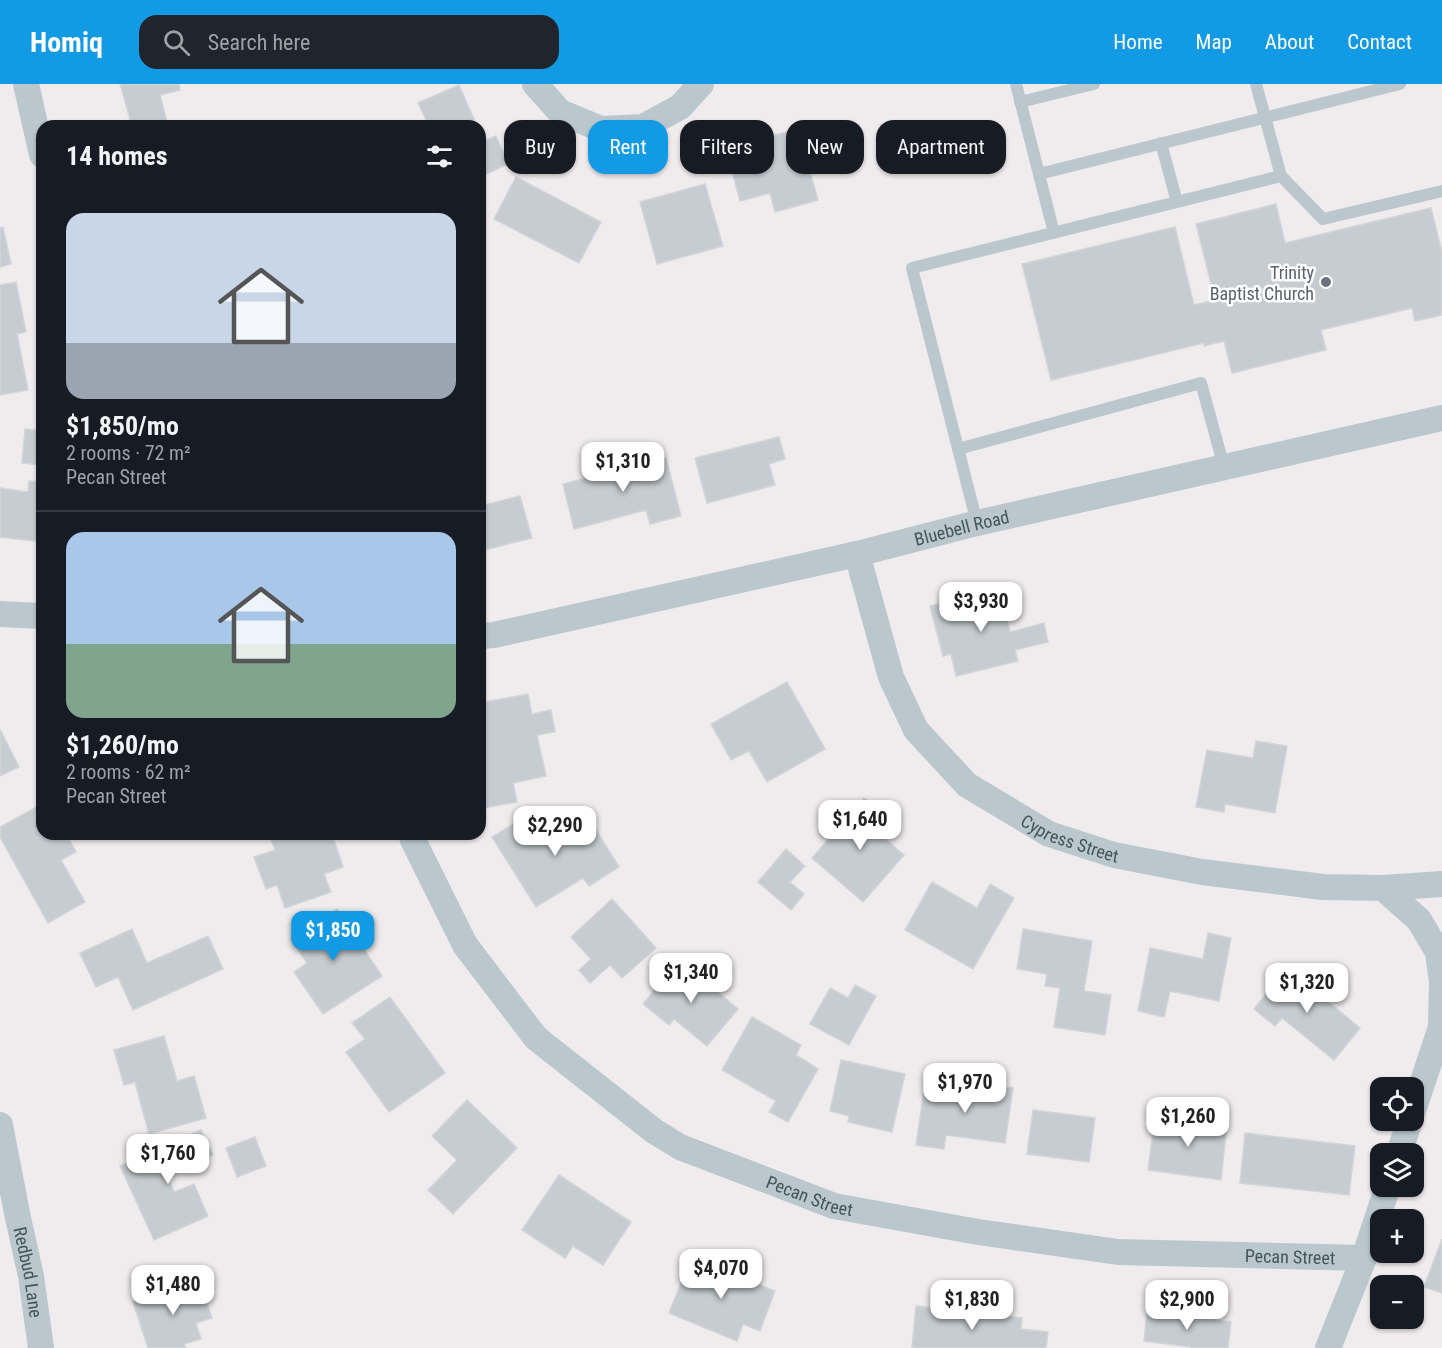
<!DOCTYPE html>
<html lang="en">
<head>
<meta charset="utf-8">
<style>
	body { margin:0; font-family:"Roboto Condensed",sans-serif; background:#20242c; color:#f1f3f6; height:100vh; display:flex; flex-direction:column; font-size:22px; white-space:nowrap }
	* { box-sizing:border-box; margin:0 }
	p { font-size:20px; color:#9ea1a6 }
	.icon { flex:none; width:33px; height:33px; fill:none; stroke:currentColor; stroke-width:2; stroke-linecap:round; stroke-linejoin:round }
	.map { position:relative; flex:1; overflow:hidden }
	.sheet { position:absolute; left:36px; top:36px; width:450px; height:720px; display:flex; flex-direction:column; background:#171b24; border-radius:18px; box-shadow:0 2px 4px #0004 }
	.sheet>* { flex:none }
	.hud { position:absolute; left:504px; top:36px; width:570px; height:54px; display:flex; gap:12px }
	.tools { position:absolute; left:1370px; top:993px; display:grid; gap:12px }
	.tools a { display:grid; place-items:center; width:54px; height:54px; border-radius:12px; background:#171b24; box-shadow:0 2px 4px #0004; font-size:30px }
	.price { position:absolute; translate:-50% -51px; padding:0 14px; border-radius:12px; background:#fff; color:#222; font-size:20px; line-height:39px; filter:drop-shadow(0 2px 3px #0008) }
	.price::after { content:''; position:absolute; left:50%; top:36px; width:18px; height:14px; margin-left:-9px; background:inherit; clip-path:polygon(0 0,100% 0,50% 100%) }
	.price.active { background:#129ae4; color:#fff }
	ul { padding:0; list-style:none }
	li { display:grid; align-content:center; gap:12px; height:318px; padding:0 30px }
	li+li { border-top:2px solid #363941 }
	li span { display:grid; place-items:center; height:186px; border-radius:18px; color:#555 }
	li>.icon { margin-inline-start:auto }
	span .icon { width:108px; height:108px; fill:#fffc; stroke-width:1 }
	li b { font-size:26px }
	h2 { display:flex; justify-content:space-between; align-items:center; height:72px; padding:0 30px; font-size:26px }
	.tag { padding:0 21px; border-radius:18px; background:#171b24; box-shadow:0 2px 4px #0004; font-size:21px; line-height:54px }
	.tag.active { background:#129ae4; color:#fff }
	header { display:flex; align-items:center; gap:36px; box-sizing:border-box; height:84px; padding:0 30px; background:#129ae4; color:#fff }
	header strong { font-size:28px }
	nav { display:flex; gap:33px; margin-inline-start:auto; font-size:21px }
	.search { width:420px; height:54px; background:#20242c; display:flex; align-items:center; gap:15px; box-sizing:border-box; padding:0 21px; border-radius:18px; color:#9ea1a6; font-size:22px }
	.map>svg:first-child { display:block }
</style>
</head>
<body>
<header>
<strong>Homiq</strong>
<div class="search"><svg class="icon" aria-label="search" viewBox="0 0 24 24"><circle cx="10" cy="10" r="6"/><path d="M15 15l6 6"/></svg>Search here</div>
<nav><a>Home</a><a>Map</a><a>About</a><a>Contact</a></nav>
</header>
<div class="map">
<svg width="1442" height="1264" viewBox="0 0 1442 1264">
	<rect width="100%" height="100%" fill="#f0eced"/>
	<g fill="#c6ccd0" stroke="#d0d5d9" stroke-width="1.5">
		<polygon points="120,0 179,0 180,6 160,11 168,42 132,42"/>
		<polygon points="459,1 477,42 429,42 418,19"/>
		<polygon points="798,45 818,116 775,128 770,109 740,117 726,64"/>
		<polygon points="480,49 484,57 496,52 508,80 480,93"/>
		<polygon points="516,93 601,138 579,179 494,135"/>
		<polygon points="705,100 723,162 657,180 640,118"/>
		<polygon points="1276,120 1285,159 1431,124 1442,168 1442,231 1415,237 1412,224 1321,246 1326,266 1232,289 1224,257 1204,262 1204,259 1051,296 1022,180 1175,143 1194,221 1215,216 1196,140"/>
		<polygon points="3,143 11,180 0,183 0,144"/>
		<polygon points="16,198 26,248 17,250 28,306 0,311 0,201"/>
		<polygon points="25,345 42,347 42,381 22,379"/>
		<polygon points="779,353 785,375 769,380 775,401 707,419 695,374"/>
		<polygon points="615,373 618,387 666,374 681,432 650,440 646,426 574,445 563,400 594,392 591,380"/>
		<polygon points="29,397 42,398 42,458 0,453 0,404 28,408"/>
		<polygon points="520,412 532,454 480,467 480,422"/>
		<polygon points="999,504 1010,548 1044,539 1048,558 1015,566 1018,577 956,592 951,570 943,572 930,522"/>
		<polygon points="787,598 825,665 767,698 749,667 731,676 711,640"/>
		<polygon points="528,610 532,630 551,626 555,648 537,651 546,692 513,699 517,718 484,724 480,704 480,619"/>
		<polygon points="0,645 19,683 0,692"/>
		<polygon points="1256,657 1287,662 1275,729 1225,720 1224,728 1196,723 1207,666 1253,674"/>
		<polygon points="864,714 895,740 883,753 904,771 863,818 812,774"/>
		<polygon points="42,720 42,750 66,750 76,768 61,776 85,818 48,839 0,753 0,743"/>
		<polygon points="574,727 585,746 593,741 619,783 589,802 583,794 536,823 492,753 520,736 531,753"/>
		<polygon points="269,750 332,750 343,783 324,790 331,808 285,824 277,801 266,805 254,773 275,766"/>
		<polygon points="786,765 805,782 790,798 804,810 791,826 758,798"/>
		<polygon points="932,798 977,824 990,800 1014,814 973,885 905,846"/>
		<polygon points="612,815 656,864 622,894 610,881 590,899 579,886 591,875 571,853"/>
		<polygon points="337,825 382,892 323,930 294,888 307,879 291,855"/>
		<polygon points="132,845 147,879 208,852 223,885 133,926 118,893 96,903 80,869"/>
		<polygon points="1023,845 1092,857 1084,907 1111,911 1105,951 1054,943 1060,904 1045,902 1047,890 1017,885"/>
		<polygon points="1208,849 1231,854 1219,917 1170,907 1164,933 1138,927 1150,864 1203,875"/>
		<polygon points="679,876 738,925 707,962 674,935 669,941 643,920"/>
		<polygon points="1287,884 1360,944 1334,976 1282,934 1275,942 1254,925"/>
		<polygon points="855,901 876,912 849,961 810,940 830,904 848,914"/>
		<polygon points="390,913 445,989 389,1028 346,968 365,955 352,939"/>
		<polygon points="752,933 801,961 796,971 818,985 788,1038 769,1028 776,1017 722,986"/>
		<polygon points="164,952 177,997 194,992 206,1034 149,1050 135,998 124,1001 114,966"/>
		<polygon points="841,976 905,990 892,1048 848,1038 849,1032 830,1027"/>
		<polygon points="955,996 1013,1004 1005,1059 946,1051 944,1065 916,1061 924,1006 953,1010"/>
		<polygon points="467,1016 517,1064 453,1130 428,1106 457,1076 432,1052"/>
		<polygon points="1033,1026 1095,1034 1089,1078 1027,1070"/>
		<polygon points="1155,1032 1227,1041 1221,1096 1148,1086"/>
		<polygon points="201,1046 213,1071 167,1092 174,1108 194,1100 208,1132 154,1156 120,1082"/>
		<polygon points="1245,1049 1355,1062 1349,1111 1240,1099"/>
		<polygon points="255,1053 266,1082 237,1093 226,1064"/>
		<polygon points="559,1091 631,1138 603,1181 573,1162 565,1174 522,1146"/>
		<polygon points="1442,1155 1442,1209 1424,1203"/>
		<polygon points="691,1174 775,1207 760,1247 743,1240 737,1257 669,1229"/>
		<polygon points="199,1196 212,1234 196,1239 201,1255 184,1260 186,1264 148,1264 133,1218"/>
		<polygon points="916,1222 1022,1234 1021,1245 1048,1248 1046,1264 912,1264"/>
		<polygon points="1147,1228 1231,1238 1228,1264 1191,1264 1191,1263 1144,1257"/>
	</g>
	<g fill="none" stroke-linecap="round" stroke-linejoin="round">
		<g stroke="#bac8cd" stroke-width="12">
			<polyline points="1016,0 1054,149"/>
			<polyline points="1256,0 1281,92 1323,135 1442,107"/>
			<polyline points="1020,18 1094,0"/>
			<polyline points="1161,59 1177,118"/>
			<polyline points="1039,90 1400,0"/>
			<polyline points="958,365 1201,299 1224,383"/>
			<polyline points="977,439 912,184 1281,92"/>
		</g>
		<g stroke="#bac8cd" stroke-width="26">
			<polyline points="26,0 42,71"/>
			<polyline points="535,0 560,28 601,45 643,43 680,23 701,0"/>
			<path id="s1" d="M857,470L891,593L916,646L967,701L1049,750L1114,771L1202,788L1323,803L1383,804L1442,800"/>
			<polyline points="0,530 42,532"/>
			<path id="s2" d="M480,552L494,551L857,470L977,439L1442,334"/>
			<path id="s3" d="M411,750L413,756L465,861L536,954L654,1047L680,1063L834,1122L978,1148L1118,1168L1364,1174"/>
			<polyline points="1383,804 1419,836 1438,868 1442,898 1441,943"/>
			<polyline points="1413,1027 1442,940"/>
			<path id="s4" d="M0,1041L18,1134L31,1192L41,1264"/>
			<polyline points="1399,1070 1410,1036"/>
			<polyline points="1328,1264 1364,1174 1388,1102"/>
		</g>
	</g>
	<circle fill="#6b7280" stroke="#fff" stroke-width="2" cx="1326" cy="198" r="6"/>
	<g text-anchor="middle" dominant-baseline="central" stroke-width="5" stroke-linejoin="round" paint-order="stroke">
		<g font-size="18" fill="#5b616d" stroke="#fff" text-anchor="end">
			<text x="1314" y="188">Trinity<tspan x="1314" dy="21">Baptist Church</tspan></text>
		</g>
		<g font-size="18" fill="#44555b" stroke="#fff">
			<text stroke="none"><textPath href="#s2" startOffset="494">Bluebell Road</textPath></text>
			<text stroke="none"><textPath href="#s1" startOffset="378">Cypress Street</textPath></text>
			<text stroke="none"><textPath href="#s3" startOffset="560">Pecan Street</textPath></text>
			<text stroke="none"><textPath href="#s3" startOffset="1046">Pecan Street</textPath></text>
			<text stroke="none"><textPath href="#s4" startOffset="150">Redbud Lane</textPath></text>
		</g>
	</g>
</svg>
<div class="tools">
<a><svg class="icon" aria-label="locate" viewBox="0 0 24 24"><circle cx="12" cy="12" r="6"/><path d="M12 2v4M12 18v4M2 12h4M18 12h4"/></svg></a>
<a><svg class="icon" aria-label="layers" viewBox="0 0 24 24"><path d="M12 4l9 5-9 5-9-5zM3 14l9 5 9-5"/></svg></a>
<a>+</a>
<a>−</a>
</div>
<b class="price" style="left:623px;top:409px">$1,310</b>
<b class="price" style="left:981px;top:549px">$3,930</b>
<b class="price" style="left:860px;top:767px">$1,640</b>
<b class="price" style="left:555px;top:773px">$2,290</b>
<b class="price active" style="left:333px;top:878px">$1,850</b>
<b class="price" style="left:691px;top:920px">$1,340</b>
<b class="price" style="left:1307px;top:930px">$1,320</b>
<b class="price" style="left:965px;top:1030px">$1,970</b>
<b class="price" style="left:1188px;top:1064px">$1,260</b>
<b class="price" style="left:168px;top:1101px">$1,760</b>
<b class="price" style="left:721px;top:1216px">$4,070</b>
<b class="price" style="left:173px;top:1232px">$1,480</b>
<b class="price" style="left:972px;top:1247px">$1,830</b>
<b class="price" style="left:1187px;top:1247px">$2,900</b>
<div class="hud">
<a class="tag">Buy</a>
<a class="tag active">Rent</a>
<a class="tag">Filters</a>
<a class="tag">New</a>
<a class="tag">Apartment</a>
</div>
<section class="sheet">
<h2>14 homes<svg class="icon" aria-label="filters" viewBox="0 0 24 24"><path d="M4 7h16M4 17h16"/><circle cx="9" cy="7" r="2"/><circle cx="15" cy="17" r="2"/></svg></h2>
<ul>
<li><span style="background:linear-gradient(#c9d6e8 70%,#9aa5b1 0)"><svg class="icon" aria-label="home" viewBox="0 0 24 24"><path d="M3 11l9-7 9 7M6 9v11h12V9"/></svg></span><div><b>$1,850/mo</b><p>2 rooms · 72 m²</p><p>Pecan Street</p></div></li>
<li><span style="background:linear-gradient(#a9c7e8 60%,#7fa58c 0)"><svg class="icon" aria-label="home" viewBox="0 0 24 24"><path d="M3 11l9-7 9 7M6 9v11h12V9"/></svg></span><div><b>$1,260/mo</b><p>2 rooms · 62 m²</p><p>Pecan Street</p></div></li>
</ul>
</section>
</div>
</body>
</html>
